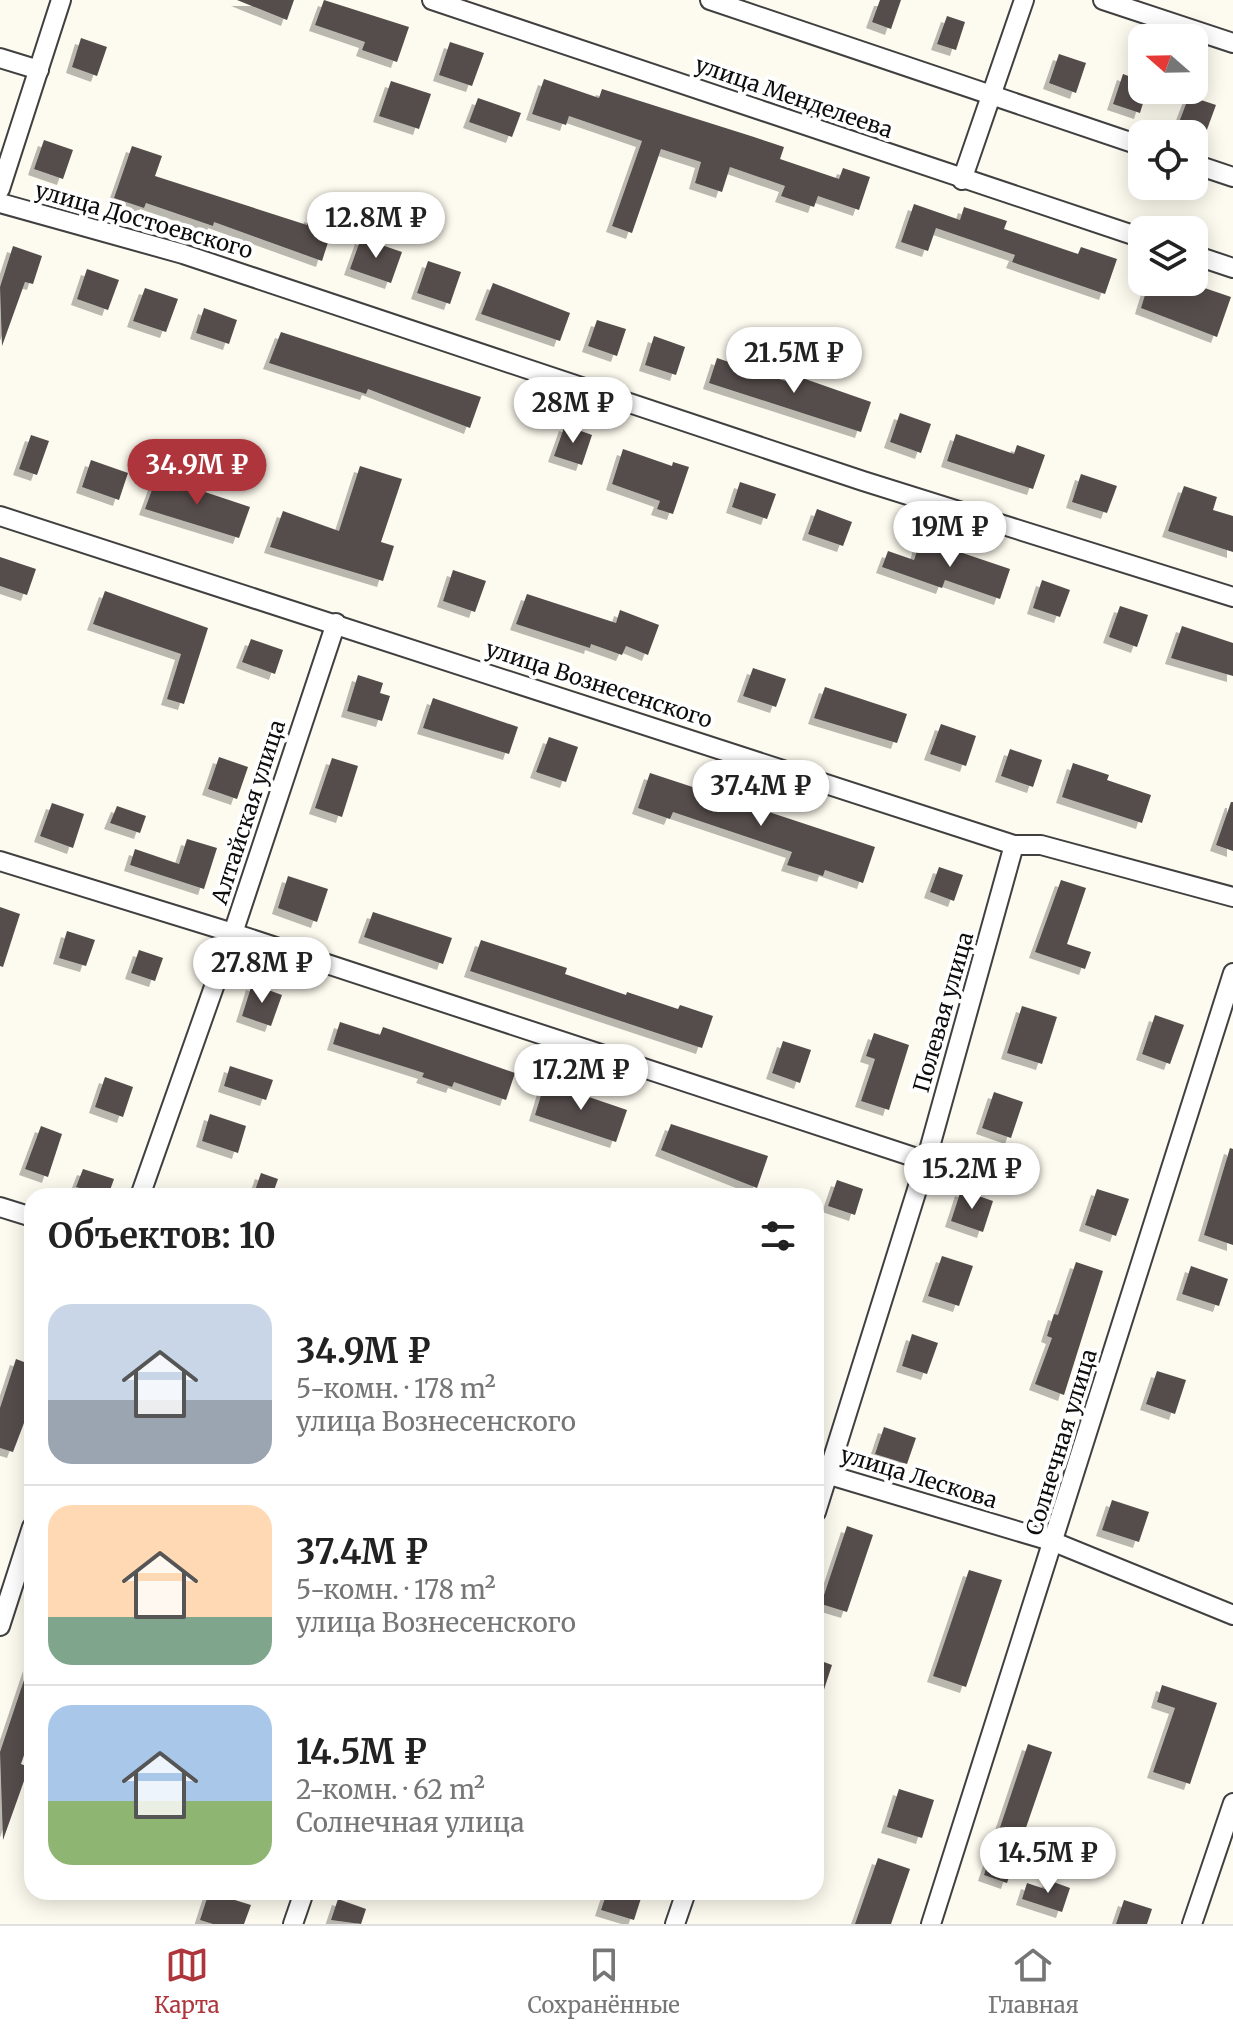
<!DOCTYPE html>
<html lang="ru">
<head>
<meta charset="utf-8">
<style>
	body { margin:0; font-family:Merriweather,serif; background:#f6f6f6; color:#222; height:100vh; display:flex; flex-direction:column; font-size:30px; white-space:nowrap }
	* { box-sizing:border-box; margin:0 }
	p { font-size:26px; color:#767676 }
	.icon { flex:none; width:44px; height:44px; fill:none; stroke:currentColor; stroke-width:2; stroke-linecap:round; stroke-linejoin:round }
	.map { position:relative; flex:1; overflow:hidden }
	.details { position:absolute; left:24px; top:1188px; width:800px; height:712px; display:flex; flex-direction:column; background:#fff; border-radius:24px; box-shadow:0 4px 20px #0003 }
	.details>* { flex:none }
	.needle { width:52px; rotate:290deg }
	.tools { position:absolute; left:1128px; top:24px; display:grid; gap:16px }
	.tools a { display:grid; place-items:center; width:80px; height:80px; border-radius:16px; background:#fff; box-shadow:0 4px 20px #0003; font-size:40px }
	.price { position:absolute; translate:-50% -68px; padding:0 18px; border-radius:28px; background:#fff; color:#222; font-size:26px; line-height:52px; filter:drop-shadow(0 2px 4px #0008) }
	.price::after { content:''; position:absolute; left:50%; top:48px; width:24px; height:18px; margin-left:-12px; background:inherit; clip-path:polygon(0 0,100% 0,50% 100%) }
	.price.active { background:#ad353b; color:#fff }
	ul { padding:0; list-style:none }
	li { display:flex; align-items:center; gap:24px; height:200px; padding:0 24px }
	li+li { border-top:2px solid #e0e0e0 }
	li span { display:grid; place-items:center; flex:none; width:224px; height:160px; border-radius:24px; color:#555 }
	li>.icon { margin-inline-start:auto }
	span .icon { width:96px; height:96px; fill:#fffc; stroke-width:1 }
	li b { font-size:34px }
	h2 { display:flex; justify-content:space-between; align-items:center; height:96px; padding:0 24px; font-size:34px }
	.menu { display:flex; justify-content:space-around; align-items:center; height:112px; border-top:2px solid #e0e0e0; background:#fff; font-size:22px; color:#767676 }
	.menu a { display:grid; justify-items:center; gap:4px }
	.menu .active { color:#ad353b }
	.map>svg:first-child { display:block }
</style>
</head>
<body>
<div class="map">
<svg width="1233" height="1924" viewBox="0 0 1233 1924">
	<defs>
		<filter id="shadow"><feDropShadow dx="-6" dy="6" stdDeviation="0" flood-color="#0004"/></filter>
	</defs>
	<rect width="100%" height="100%" fill="#fdfaef"/>
	<g fill="#544e4b" filter="url(#shadow)">
		<polygon points="237,0 294,0 287,20"/>
		<polygon points="324,0 409,27 397,62 362,50 365,42 315,25"/>
		<polygon points="880,0 901,0 891,29 872,22"/>
		<polygon points="947,16 965,22 956,50 937,44"/>
		<polygon points="81,38 107,47 97,76 72,67"/>
		<polygon points="450,42 484,53 472,86 439,75"/>
		<polygon points="1059,54 1086,63 1076,93 1049,83"/>
		<polygon points="1123,74 1142,81 1142,90 1147,90 1140,113 1113,104"/>
		<polygon points="544,79 599,98 602,89 754,137 784,147 780,159 839,179 843,168 870,177 859,210 818,196 814,207 781,196 785,186 730,167 722,192 695,183 701,162 661,149 632,233 612,226 642,141 569,116 566,125 532,114"/>
		<polygon points="391,81 431,94 419,129 379,116"/>
		<polygon points="1189,96 1216,105 1205,135 1178,125"/>
		<polygon points="478,98 521,113 512,137 469,122"/>
		<polygon points="44,140 73,150 63,179 34,169"/>
		<polygon points="132,146 162,156 155,176 307,225 310,216 334,224 322,261 214,222 213,226 146,203 144,208 114,198"/>
		<polygon points="914,204 960,220 964,207 1007,221 1004,229 1078,254 1081,247 1117,259 1105,294 1012,262 1015,255 936,228 928,251 901,242"/>
		<polygon points="361,238 402,252 391,283 350,269"/>
		<polygon points="13,246 42,256 33,284 25,282 2,346 0,287"/>
		<polygon points="428,261 461,272 450,304 417,293"/>
		<polygon points="87,269 119,280 108,310 77,299"/>
		<polygon points="1149,282 1187,282 1231,297 1217,337 1141,308"/>
		<polygon points="493,283 570,313 560,341 481,314"/>
		<polygon points="145,288 178,299 166,332 133,321"/>
		<polygon points="204,308 237,320 229,344 196,333"/>
		<polygon points="597,320 626,329 617,356 588,346"/>
		<polygon points="281,332 481,397 470,428 368,389 366,394 269,363"/>
		<polygon points="654,336 685,347 676,375 645,365"/>
		<polygon points="717,358 785,381 788,373 871,402 861,432 709,383"/>
		<polygon points="900,413 931,424 921,453 890,442"/>
		<polygon points="565,425 592,435 582,465 554,456"/>
		<polygon points="956,434 1014,454 1017,445 1045,455 1033,489 947,461"/>
		<polygon points="31,435 49,441 37,475 19,469"/>
		<polygon points="623,449 672,466 673,462 689,467 673,514 657,509 660,501 612,484"/>
		<polygon points="91,460 128,473 119,500 82,487"/>
		<polygon points="360,466 402,479 381,542 394,546 383,581 270,547 283,511 339,531"/>
		<polygon points="1081,474 1117,486 1107,513 1072,502"/>
		<polygon points="157,476 250,507 239,538 145,509"/>
		<polygon points="740,482 776,494 767,519 732,507"/>
		<polygon points="1184,486 1217,497 1213,510 1233,516 1233,552 1168,531"/>
		<polygon points="817,509 852,522 843,546 808,534"/>
		<polygon points="921,539 1010,569 1000,599 945,580 942,588 882,567 888,551 914,560"/>
		<polygon points="0,557 36,569 27,595 0,586"/>
		<polygon points="453,570 486,581 475,612 443,601"/>
		<polygon points="1042,580 1070,590 1060,617 1033,608"/>
		<polygon points="105,591 208,628 184,704 167,699 181,654 93,624"/>
		<polygon points="527,594 616,623 620,610 659,625 648,655 626,646 622,655 591,644 590,648 516,624"/>
		<polygon points="1120,606 1148,615 1137,647 1109,637"/>
		<polygon points="1182,626 1233,643 1233,676 1171,658"/>
		<polygon points="251,639 283,650 275,674 242,662"/>
		<polygon points="753,668 786,679 776,707 743,696"/>
		<polygon points="358,675 383,683 380,693 390,696 382,721 347,711"/>
		<polygon points="825,687 907,714 897,743 814,718"/>
		<polygon points="433,698 518,727 509,754 423,728"/>
		<polygon points="941,724 976,736 966,766 930,754"/>
		<polygon points="549,737 578,747 566,782 536,772"/>
		<polygon points="1010,749 1042,760 1033,787 1001,776"/>
		<polygon points="219,757 248,767 237,799 208,789"/>
		<polygon points="332,758 358,766 342,817 315,808"/>
		<polygon points="1073,763 1109,775 1107,780 1151,795 1142,823 1062,797"/>
		<polygon points="650,773 875,847 863,883 825,870 823,876 787,865 792,852 673,812 670,819 638,808"/>
		<polygon points="1231,802 1233,802 1233,851 1216,845"/>
		<polygon points="52,803 84,814 73,848 40,836"/>
		<polygon points="117,806 146,816 140,833 110,823"/>
		<polygon points="187,839 217,848 204,889 130,865 135,849 179,864"/>
		<polygon points="939,867 963,875 954,901 930,892"/>
		<polygon points="288,876 328,889 317,922 278,908"/>
		<polygon points="1061,880 1086,888 1067,944 1091,952 1085,969 1035,952"/>
		<polygon points="0,907 20,914 3,967 0,966"/>
		<polygon points="373,912 452,938 443,964 364,937"/>
		<polygon points="67,931 95,940 86,966 59,958"/>
		<polygon points="481,940 567,968 565,974 626,995 627,992 678,1009 680,1005 713,1016 702,1048 470,971"/>
		<polygon points="139,950 163,958 155,981 131,973"/>
		<polygon points="252,984 282,995 271,1026 242,1016"/>
		<polygon points="1022,1006 1057,1017 1042,1064 1007,1053"/>
		<polygon points="1155,1015 1184,1025 1170,1064 1142,1054"/>
		<polygon points="340,1022 380,1035 383,1027 515,1073 506,1100 454,1082 452,1087 422,1077 424,1073 333,1044"/>
		<polygon points="874,1033 909,1045 889,1110 861,1101 875,1059 866,1056"/>
		<polygon points="783,1041 811,1050 800,1083 772,1073"/>
		<polygon points="230,1066 273,1080 266,1100 224,1086"/>
		<polygon points="105,1077 133,1087 123,1117 95,1107"/>
		<polygon points="545,1082 627,1110 616,1142 535,1115"/>
		<polygon points="994,1092 1023,1102 1011,1138 982,1128"/>
		<polygon points="210,1114 246,1126 238,1153 202,1141"/>
		<polygon points="671,1124 768,1156 757,1188 661,1150"/>
		<polygon points="41,1126 62,1134 48,1177 25,1169"/>
		<polygon points="1230,1148 1233,1149 1233,1245 1204,1235"/>
		<polygon points="83,1169 114,1179 108,1196 76,1187"/>
		<polygon points="261,1173 278,1179 272,1196 253,1196"/>
		<polygon points="837,1180 863,1189 855,1215 828,1206"/>
		<polygon points="1097,1189 1129,1199 1116,1236 1085,1225"/>
		<polygon points="961,1190 993,1201 983,1232 951,1221"/>
		<polygon points="942,1256 973,1266 959,1306 928,1296"/>
		<polygon points="1076,1262 1103,1271 1064,1395 1035,1384 1052,1338 1047,1336 1054,1314 1058,1315"/>
		<polygon points="1191,1266 1228,1279 1219,1306 1182,1294"/>
		<polygon points="912,1334 938,1343 927,1374 902,1366"/>
		<polygon points="16,1359 32,1365 32,1402 13,1452 0,1448 0,1408"/>
		<polygon points="1157,1371 1186,1380 1175,1414 1146,1404"/>
		<polygon points="884,1427 916,1438 907,1464 875,1454"/>
		<polygon points="1112,1500 1149,1512 1139,1542 1102,1530"/>
		<polygon points="847,1526 873,1535 847,1612 821,1604"/>
		<polygon points="969,1570 1002,1580 966,1687 933,1676"/>
		<polygon points="816,1659 832,1665 819,1705 816,1704"/>
		<polygon points="29,1665 32,1732 21,1764 29,1767 3,1840 0,1752"/>
		<polygon points="1162,1685 1217,1703 1190,1784 1153,1772 1175,1708 1157,1702"/>
		<polygon points="1028,1744 1052,1752 1007,1883 984,1875"/>
		<polygon points="899,1789 934,1800 922,1838 887,1827"/>
		<polygon points="878,1858 910,1869 891,1924 855,1924"/>
		<polygon points="1048,1880 1070,1888 1062,1912 1022,1899 1027,1883 1045,1889"/>
		<polygon points="209,1892 251,1905 244,1924 213,1924 200,1920"/>
		<polygon points="607,1892 643,1892 634,1920 601,1910"/>
		<polygon points="338,1899 366,1909 361,1924 331,1920"/>
		<polygon points="1124,1900 1152,1909 1147,1924 1116,1924"/>
	</g>
	<g fill="none" stroke-linecap="round" stroke-linejoin="round">
		<defs>
			<g id="minor">
				<polyline points="432,0 1142,238"/>
				<polyline points="710,0 1142,146"/>
				<polyline points="1103,0 1233,43"/>
				<polyline points="0,58 39,70"/>
				<polyline points="1194,164 1233,177"/>
				<polyline points="962,180 1024,0"/>
				<polyline points="0,189 61,0"/>
				<polyline points="0,203 183,254 863,481 1233,597"/>
				<polyline points="1194,255 1233,268"/>
				<polyline points="0,516 1014,845 1041,845 1233,897"/>
				<polyline points="0,861 233,933 926,1161"/>
				<polyline points="140,1196 233,933 336,623"/>
				<polyline points="0,1207 32,1217"/>
				<polyline points="816,1471 1054,1542 1233,1615"/>
				<polyline points="816,1512 926,1161 1014,845"/>
				<polyline points="0,1626 32,1527"/>
				<polyline points="293,1924 304,1892"/>
				<polyline points="675,1924 686,1892"/>
				<polyline points="931,1924 1233,973"/>
				<polyline points="1192,1924 1233,1803"/>
			</g>
		</defs>
		<use href="#minor" stroke="#404040" stroke-width="22"/>
		<use href="#minor" stroke="#fff" stroke-width="18"/>
	</g>
	<g text-anchor="middle" dominant-baseline="central" stroke-width="8" stroke-linejoin="round" paint-order="stroke">
		<g font-size="22" fill="#0d0d0d" stroke="#fff">
			<text transform="translate(794 97) rotate(19)">улица Менделеева</text>
			<text transform="translate(144 220) rotate(16)">улица Достоевского</text>
			<text transform="translate(599 684) rotate(18)">улица Вознесенского</text>
			<text transform="translate(248 812) rotate(-72)">Алтайская улица</text>
			<text transform="translate(943 1012) rotate(-74)">Полевая улица</text>
			<text transform="translate(1061 1442) rotate(-73)">Солнечная улица</text>
			<text transform="translate(919 1477) rotate(17)">улица Лескова</text>
		</g>
	</g>
</svg>
<div class="tools">
<a><svg class="needle" viewBox="-14 -14 28 28"><path d="M0-13l5 13h-10z" fill="#e53935"/><path d="M0 13l5-13h-10z" fill="#767676"/></svg></a>
<a><svg class="icon" aria-label="locate" viewBox="0 0 24 24"><circle cx="12" cy="12" r="6"/><path d="M12 2v4M12 18v4M2 12h4M18 12h4"/></svg></a>
<a><svg class="icon" aria-label="layers" viewBox="0 0 24 24"><path d="M12 4l9 5-9 5-9-5zM3 14l9 5 9-5"/></svg></a>
</div>
<b class="price" style="left:376px;top:260px">12.8M ₽</b>
<b class="price" style="left:794px;top:395px">21.5M ₽</b>
<b class="price" style="left:573px;top:445px">28M ₽</b>
<b class="price active" style="left:197px;top:507px">34.9M ₽</b>
<b class="price" style="left:950px;top:569px">19M ₽</b>
<b class="price" style="left:761px;top:828px">37.4M ₽</b>
<b class="price" style="left:262px;top:1005px">27.8M ₽</b>
<b class="price" style="left:581px;top:1112px">17.2M ₽</b>
<b class="price" style="left:972px;top:1211px">15.2M ₽</b>
<b class="price" style="left:1048px;top:1895px">14.5M ₽</b>
<section class="details">
<h2>Объектов: 10<svg class="icon" aria-label="filters" viewBox="0 0 24 24"><path d="M4 7h16M4 17h16"/><circle cx="9" cy="7" r="2"/><circle cx="15" cy="17" r="2"/></svg></h2>
<ul>
<li><span style="background:linear-gradient(#c9d6e8 60%,#9aa5b1 0)"><svg class="icon" aria-label="home" viewBox="0 0 24 24"><path d="M3 11l9-7 9 7M6 9v11h12V9"/></svg></span><div><b>34.9M ₽</b><p>5-комн. · 178 m²</p><p>улица Вознесенского</p></div></li>
<li><span style="background:linear-gradient(#ffd9b3 70%,#7fa58c 0)"><svg class="icon" aria-label="home" viewBox="0 0 24 24"><path d="M3 11l9-7 9 7M6 9v11h12V9"/></svg></span><div><b>37.4M ₽</b><p>5-комн. · 178 m²</p><p>улица Вознесенского</p></div></li>
<li><span style="background:linear-gradient(#a9c7e8 60%,#8fb573 0)"><svg class="icon" aria-label="home" viewBox="0 0 24 24"><path d="M3 11l9-7 9 7M6 9v11h12V9"/></svg></span><div><b>14.5M ₽</b><p>2-комн. · 62 m²</p><p>Солнечная улица</p></div></li>
</ul>
</section>
</div>
<nav class="menu">
<a class="active"><svg class="icon" aria-label="map" viewBox="0 0 24 24"><path d="M3 6l6-2 6 2 6-2v14l-6 2-6-2-6 2zM9 4v14M15 6v14"/></svg>Карта</a>
<a><svg class="icon" aria-label="saved" viewBox="0 0 24 24"><path d="M7 4h10v16l-5-4-5 4z"/></svg>Сохранённые</a>
<a><svg class="icon" aria-label="home" viewBox="0 0 24 24"><path d="M3 11l9-7 9 7M6 9v11h12V9"/></svg>Главная</a>
</nav>
</body>
</html>
